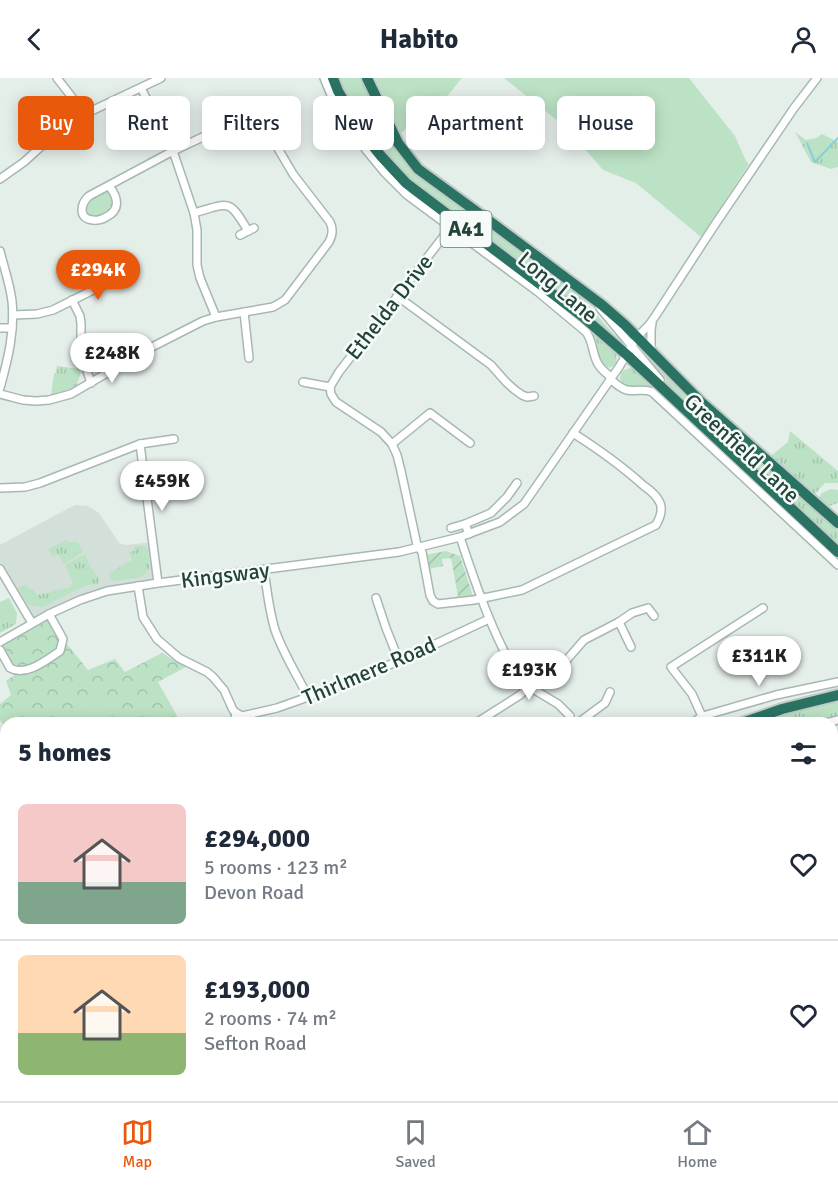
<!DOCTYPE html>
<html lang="en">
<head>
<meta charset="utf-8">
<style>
	body { margin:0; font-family:Signika,sans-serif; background:#f6f6f7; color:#1f2937; height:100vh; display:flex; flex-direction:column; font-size:22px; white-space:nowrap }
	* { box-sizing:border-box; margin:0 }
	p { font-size:20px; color:#747a83 }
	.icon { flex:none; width:33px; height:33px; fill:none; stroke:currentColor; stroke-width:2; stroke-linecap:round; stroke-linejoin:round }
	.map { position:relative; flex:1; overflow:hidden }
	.sheet { position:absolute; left:0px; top:639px; width:838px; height:384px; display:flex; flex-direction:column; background:#fff; border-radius:18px 18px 0 0; box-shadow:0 3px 15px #0003 }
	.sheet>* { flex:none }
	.hud { position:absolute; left:18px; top:18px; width:802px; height:54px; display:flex; gap:12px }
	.price { position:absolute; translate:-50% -51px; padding:0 14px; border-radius:21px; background:#fff; color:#222; font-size:20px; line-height:39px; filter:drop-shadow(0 2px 3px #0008) }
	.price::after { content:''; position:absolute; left:50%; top:36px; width:18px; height:14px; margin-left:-9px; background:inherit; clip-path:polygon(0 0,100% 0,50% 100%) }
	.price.current { background:#ea580c; color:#fff }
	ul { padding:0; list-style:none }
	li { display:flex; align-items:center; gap:18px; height:150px; padding:0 18px }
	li+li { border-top:2px solid #e0e1e3 }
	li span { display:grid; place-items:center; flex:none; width:168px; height:120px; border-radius:9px; color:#555 }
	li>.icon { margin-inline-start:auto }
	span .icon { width:72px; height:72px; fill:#fffc; stroke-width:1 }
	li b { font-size:26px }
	h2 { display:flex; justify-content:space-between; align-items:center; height:72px; padding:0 18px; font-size:26px }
	.pill { padding:0 21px; border-radius:9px; background:#fff; box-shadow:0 3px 15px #0003; font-size:21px; line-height:54px }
	.pill.current { background:#ea580c; color:#fff }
	header { display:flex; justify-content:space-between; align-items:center; height:78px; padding:0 18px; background:#fff; font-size:27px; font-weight:700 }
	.tabs { display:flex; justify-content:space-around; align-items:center; height:84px; border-top:2px solid #e0e1e3; background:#fff; font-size:16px; color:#747a83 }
	.tabs a { display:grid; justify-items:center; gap:3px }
	.tabs .current { color:#ea580c }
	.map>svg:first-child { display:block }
</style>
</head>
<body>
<header><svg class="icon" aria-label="back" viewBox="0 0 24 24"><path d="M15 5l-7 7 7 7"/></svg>Habito<svg class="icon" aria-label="person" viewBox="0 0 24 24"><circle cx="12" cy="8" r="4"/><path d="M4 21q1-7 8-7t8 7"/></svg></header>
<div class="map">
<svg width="838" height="1023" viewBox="0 0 838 1023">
	<defs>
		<pattern id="grass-tufts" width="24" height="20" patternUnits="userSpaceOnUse" patternTransform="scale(1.5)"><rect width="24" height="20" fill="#bce2c5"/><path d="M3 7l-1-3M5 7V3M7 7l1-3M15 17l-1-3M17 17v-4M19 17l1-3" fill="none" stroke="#a1c3aa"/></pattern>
		<pattern id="park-crowns" width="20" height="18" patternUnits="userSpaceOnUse" patternTransform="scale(1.5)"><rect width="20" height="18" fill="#bce2c5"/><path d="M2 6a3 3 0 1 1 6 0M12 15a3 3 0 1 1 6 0" fill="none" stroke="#a1c3aa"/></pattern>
		<pattern id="garden-furrows" width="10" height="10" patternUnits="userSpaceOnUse" patternTransform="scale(1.5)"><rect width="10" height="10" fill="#bce2c5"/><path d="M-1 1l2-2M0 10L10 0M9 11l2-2" fill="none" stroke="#a1c3aa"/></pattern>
	</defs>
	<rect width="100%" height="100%" fill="#e5efea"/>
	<polygon fill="#d3e0d9" points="76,427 88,428 99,435 119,465 125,467 153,464 158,505 107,513 32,545 0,490 0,467 69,430"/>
	<g fill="url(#grass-tufts)">
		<polygon points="336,0 360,0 396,74 415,95 470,138 580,218 617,260 413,107 374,65"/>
		<polygon points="795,54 806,62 816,60 822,56 838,64 838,89 831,91 811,84"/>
		<polygon points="109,108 117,126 103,140 86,139 84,123"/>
		<path d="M590,252C597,258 610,266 615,275C621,286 608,296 601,284C596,277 598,268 595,260C594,259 590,254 589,253Z"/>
		<polygon points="654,286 696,329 838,453 838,470 678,318 652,287"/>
		<polygon points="57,288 79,291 81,294 76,309 51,317 54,295 56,295"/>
		<path d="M631,290L637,293L653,308L652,310C638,307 627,315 620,301L621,294L627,291Z"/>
		<polygon points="790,353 838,393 838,405 825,405 814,417 771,378 788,364"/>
		<polygon points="831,411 838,412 838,425 827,429 818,421 822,415"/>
		<polygon points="66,462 68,464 78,464 83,474 64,486 60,479 56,477 52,479 48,471"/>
		<polygon points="135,468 144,468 148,471 150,491 141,499 114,503 112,502 108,496 132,482 130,476 131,473 134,473"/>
		<polygon points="85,476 90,488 99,501 98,506 88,507 74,513 43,529 28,527 18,510 26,506 27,509 32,511 38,517 70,509 73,504 65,487"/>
		<polygon points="9,520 17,535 16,546 0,555 0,524"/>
		<polygon points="838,623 838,639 810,645 761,645 803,631"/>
	</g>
	<g fill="url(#park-crowns)">
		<path d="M49,536L63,561L88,592L115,581L125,594L162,575L186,589L158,604L181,645H6V651L0,642V626L11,617L6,603L19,594C8,590 0,576 0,564Z"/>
		<polygon points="239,1017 373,1017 377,1023 230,1023"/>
	</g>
	<polygon fill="url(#garden-furrows)" points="446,473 460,478 473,518 466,521 454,522 454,520 458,518 451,480 442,481 443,488 429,491 430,497 428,498 425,477"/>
	<g fill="#bce2c5">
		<polygon points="375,0 462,0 448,17 401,55"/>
		<polygon points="504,0 689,0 735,58 746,83 749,86 701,159 636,105 603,92 568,51"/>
		<polygon points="100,623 108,639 98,645 77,645 73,638"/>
		<polygon points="6,763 6,834 0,838 0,766"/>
		<polygon points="293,1017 361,1017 365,1023 293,1023 290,1019"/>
	</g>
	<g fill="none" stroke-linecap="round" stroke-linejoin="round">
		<polyline stroke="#89cfd9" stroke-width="2" points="807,65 815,84 838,60"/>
		<defs>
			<g id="minor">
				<polyline points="57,0 85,36"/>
				<path d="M324,0L331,17L346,43L366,72L385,95L407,117L538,214L586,254C593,263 592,274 597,284C600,291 606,295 611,299"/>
				<polyline points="141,10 173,73 194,135 197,152 197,187 200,200 216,239"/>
				<polyline points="0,101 24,84 57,54 85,36 161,0"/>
				<path d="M194,135C229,125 229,120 248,153"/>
				<polyline points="240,157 254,150"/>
				<path d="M0,173C4,190 10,206 12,223C15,253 8,281 0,310"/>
				<polyline points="397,218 491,287 506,304 515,312 522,317 527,319 534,318"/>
				<polyline points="72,222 80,238 81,246 81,275 91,305"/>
				<polyline points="600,230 660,302"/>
				<polyline points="244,234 249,280"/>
				<polyline points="13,237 37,236 53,232 103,207 127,199"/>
				<polyline points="0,250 12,250"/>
				<polyline points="651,273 651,252 652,245"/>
				<path d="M610,301C615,305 621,311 627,312C636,314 644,310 652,314L838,487"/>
				<path d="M303,304L330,309L331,316L336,324L381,354L392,366L397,377L401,393L417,467L422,474L430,517L433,523L438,526L474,522L522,512L656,447C660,440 663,432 660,425C657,418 650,412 644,408C622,388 598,371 573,355"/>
				<polyline points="330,309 339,294 450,150"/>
				<path d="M0,316L23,322L36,323L49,322L71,316L150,270L203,243L216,239L273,229L285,222L329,164C333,156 333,151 330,144L293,96L266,50C259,42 252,39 241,41L173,73L89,118C81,125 77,141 93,142C97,143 103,141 106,139C121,132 118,119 109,108"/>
				<polyline points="140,366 158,505"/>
				<polyline points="392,366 430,335 470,365"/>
				<polyline points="0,410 25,409 40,405 140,366 174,361"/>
				<polyline points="451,450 465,446"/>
				<polyline points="469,456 465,446 491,435 507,419 517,405"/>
				<path d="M460,459C473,498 486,537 504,573C509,584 514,597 523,605L558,626L570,638"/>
				<polyline points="0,491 32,545"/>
				<path d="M264,492C267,512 269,532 275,552C283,575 297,597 308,619"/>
				<polyline points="138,508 143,539 157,561 179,580 207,594 213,599 224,612 233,632 236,635 242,638 277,630 308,619 399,583 489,541"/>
				<polyline points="376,520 386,550 399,583"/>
				<polyline points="619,544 631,569"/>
				<polyline points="0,564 49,536 80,522 107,513 158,505 399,474 460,459 500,444 524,426 619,289 637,259 649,247 656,237 716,145 794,30 817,0"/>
				<path d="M0,572L10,590C26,599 46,582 60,573L63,561L49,536"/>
				<polyline points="535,612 544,601 564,585 584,562 619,544 632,535 648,530 654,538"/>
				<polyline points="234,645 236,635"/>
				<polyline points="476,645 520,617 528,609"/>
				<polyline points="578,645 605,625 610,614"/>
				<polyline points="692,645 703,638 776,617 838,604"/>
				<polyline points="705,645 692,616 671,589 763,530"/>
				<polyline points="826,645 838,642"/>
				<polyline points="832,727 838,732"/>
				<polyline points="832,827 838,822"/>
				<polyline points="0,935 6,931"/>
				<polyline points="832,958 838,952"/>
				<polyline points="832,1004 838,1010"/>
				<polyline points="108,1017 112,1023"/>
				<polyline points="448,1017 449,1023"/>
				<polyline points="605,1023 606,1017"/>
				<polyline points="709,1023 709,1017"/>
				<polyline points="797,1023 797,1017"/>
			</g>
			<g id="highway">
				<polyline points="333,0 338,13 368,62 381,78 406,105 582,238 627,277 838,474"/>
				<polyline points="367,0 398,65 418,91 488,142 602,227 625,247 701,324 838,445"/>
				<polyline points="742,645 782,631 838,617"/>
				<polyline points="234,1023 245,1017"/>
			</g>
		</defs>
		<use href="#minor" stroke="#a7b8b2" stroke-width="10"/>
		<use href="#highway" stroke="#c1cbc8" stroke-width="14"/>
		<use href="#minor" stroke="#fff" stroke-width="7"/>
		<use href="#highway" stroke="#2a7362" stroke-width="10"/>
	</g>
	<g text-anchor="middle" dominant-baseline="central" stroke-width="5" stroke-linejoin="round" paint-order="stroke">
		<rect fill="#f6fbf9" stroke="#627b73" stroke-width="1.5" x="440.5" y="133" width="51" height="36" rx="4.5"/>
		<g font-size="21" font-weight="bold" fill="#22443a">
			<text x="466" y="151">A41</text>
		</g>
		<g font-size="22" fill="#22443a" stroke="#f6fbf9">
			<text transform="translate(558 209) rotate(40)">Long Lane</text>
			<text transform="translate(389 229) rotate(-52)">Ethelda Drive</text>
			<text transform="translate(742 370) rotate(43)">Greenfield Lane</text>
			<text transform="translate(225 497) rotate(-7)">Kingsway</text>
			<text transform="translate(369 593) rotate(-23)">Thirlmere Road</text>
		</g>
	</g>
</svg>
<b class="price current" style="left:98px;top:223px">£294K</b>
<b class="price" style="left:112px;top:306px">£248K</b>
<b class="price" style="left:162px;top:434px">£459K</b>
<b class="price" style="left:759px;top:609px">£311K</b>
<b class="price" style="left:529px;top:623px">£193K</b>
<div class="hud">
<a class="pill current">Buy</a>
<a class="pill">Rent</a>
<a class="pill">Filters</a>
<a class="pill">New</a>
<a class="pill">Apartment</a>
<a class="pill">House</a>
</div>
<section class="sheet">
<h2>5 homes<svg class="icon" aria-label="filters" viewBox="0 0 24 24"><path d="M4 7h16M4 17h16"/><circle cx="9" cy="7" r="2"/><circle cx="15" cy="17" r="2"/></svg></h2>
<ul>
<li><span style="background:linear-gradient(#f6c9c9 65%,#7fa58c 0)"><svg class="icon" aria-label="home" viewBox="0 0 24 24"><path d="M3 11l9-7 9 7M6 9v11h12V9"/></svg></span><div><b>£294,000</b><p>5 rooms · 123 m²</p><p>Devon Road</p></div><svg class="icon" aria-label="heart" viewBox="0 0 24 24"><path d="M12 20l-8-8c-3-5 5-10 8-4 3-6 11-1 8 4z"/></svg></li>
<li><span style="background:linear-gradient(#ffd9b3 65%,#8fb573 0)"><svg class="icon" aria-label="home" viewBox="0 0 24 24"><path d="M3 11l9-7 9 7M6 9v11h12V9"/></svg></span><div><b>£193,000</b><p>2 rooms · 74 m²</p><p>Sefton Road</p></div><svg class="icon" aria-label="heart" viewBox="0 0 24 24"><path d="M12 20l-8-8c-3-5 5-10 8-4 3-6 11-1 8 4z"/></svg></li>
</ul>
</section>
</div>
<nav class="tabs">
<a class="current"><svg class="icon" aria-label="map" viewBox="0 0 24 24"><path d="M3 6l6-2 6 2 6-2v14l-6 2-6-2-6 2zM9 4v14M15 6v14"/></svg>Map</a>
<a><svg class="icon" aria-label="saved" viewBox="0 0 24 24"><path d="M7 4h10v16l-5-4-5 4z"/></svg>Saved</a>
<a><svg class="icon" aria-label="home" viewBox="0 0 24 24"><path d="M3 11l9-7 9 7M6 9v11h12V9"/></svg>Home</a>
</nav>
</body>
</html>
